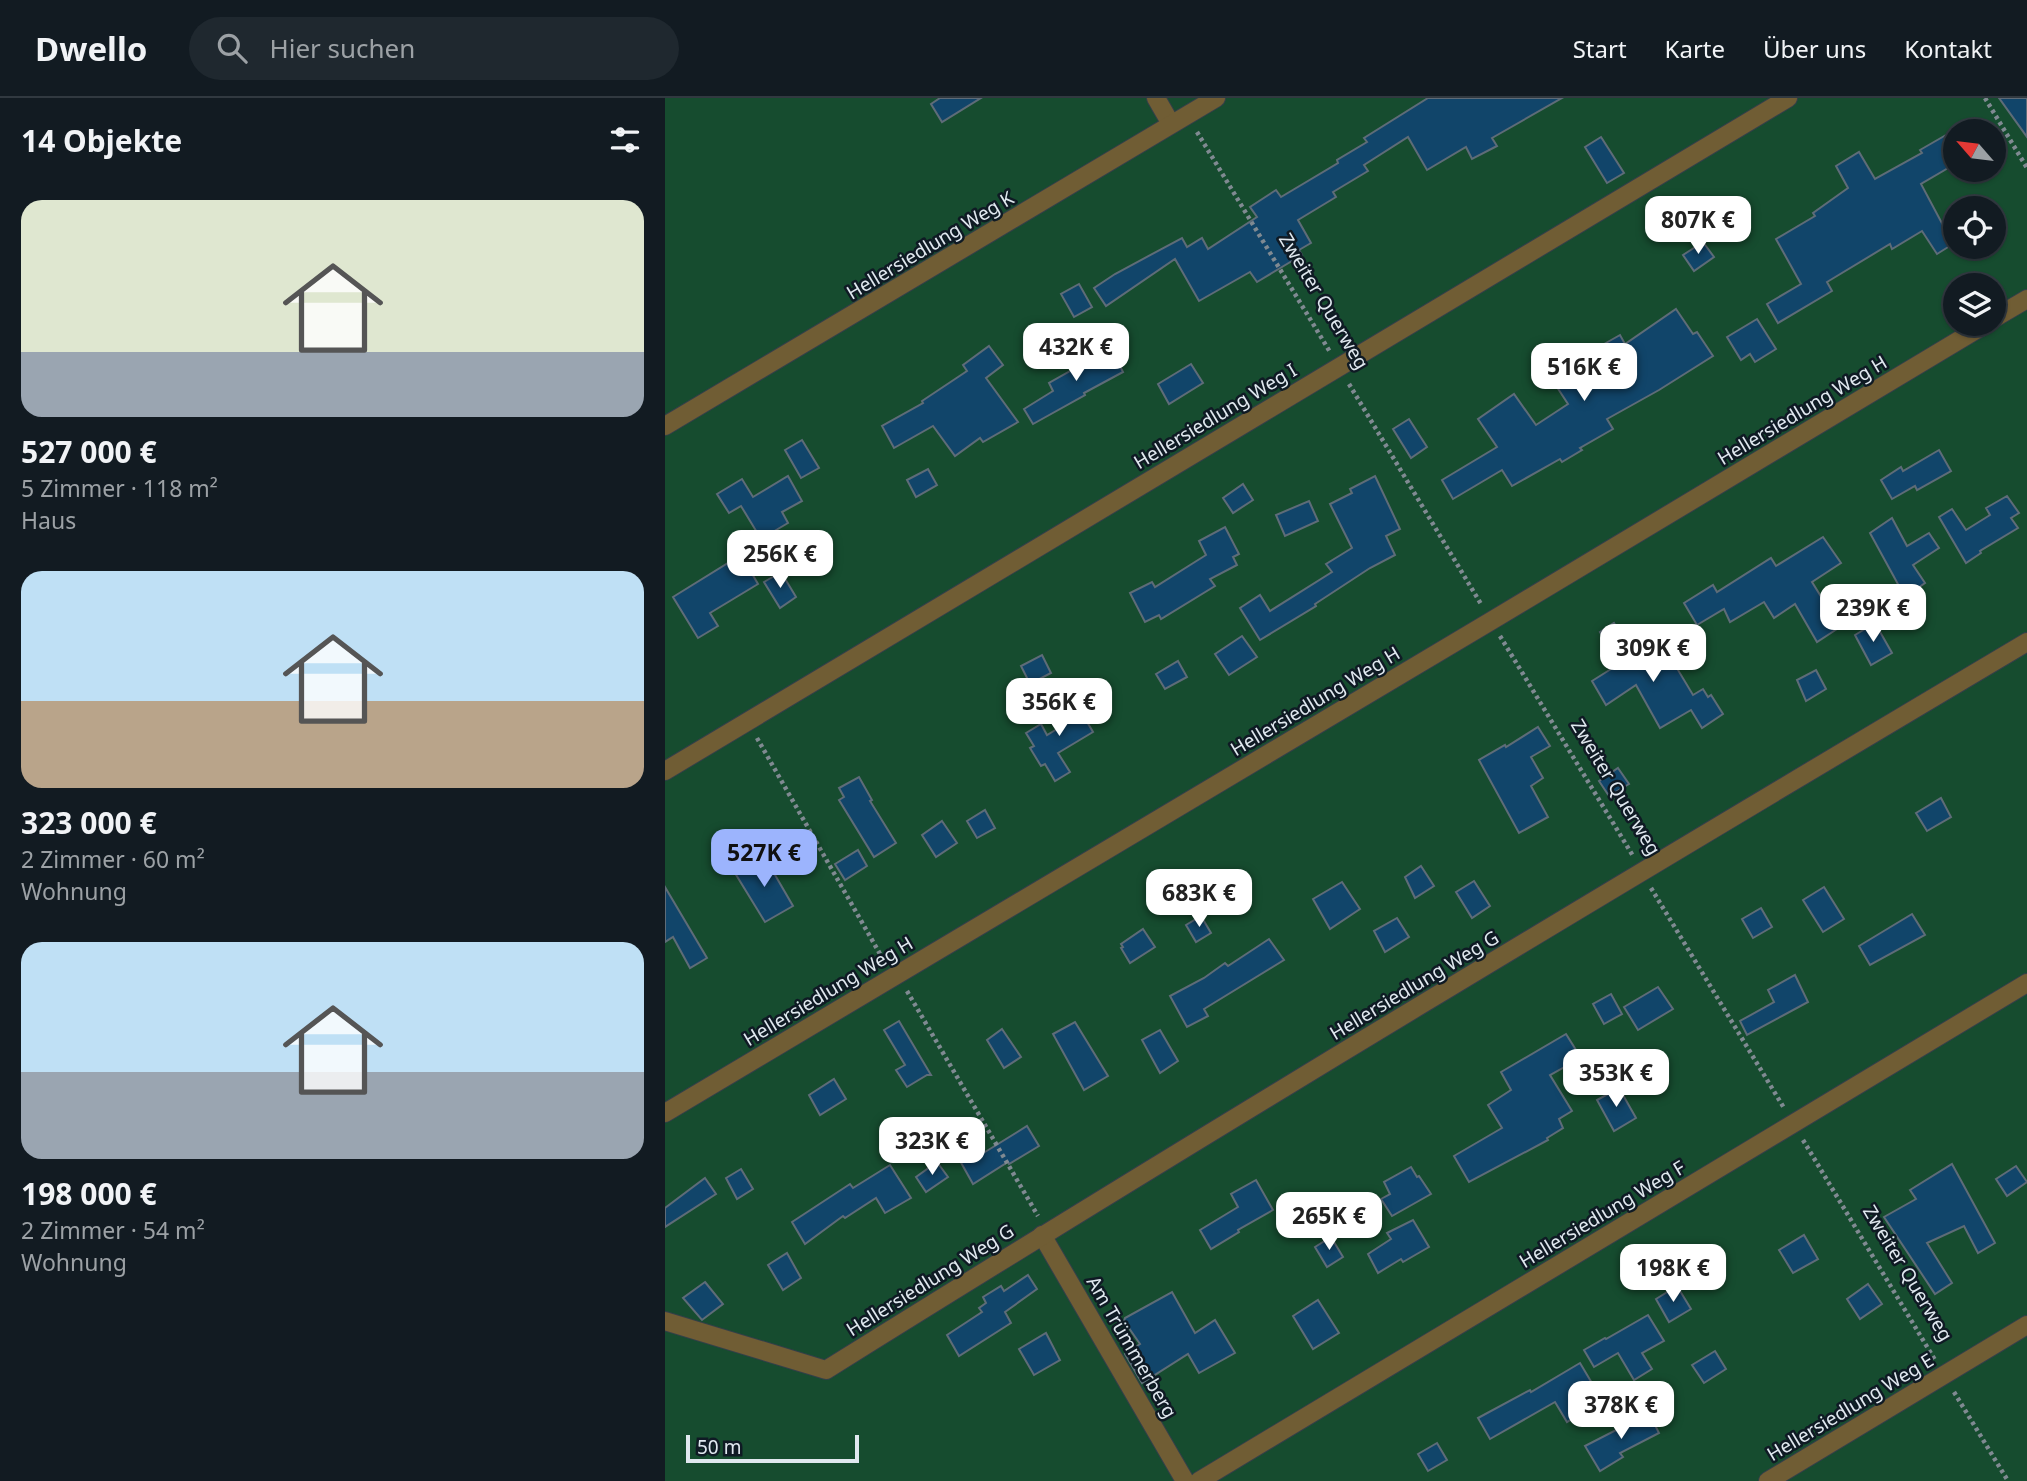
<!DOCTYPE html>
<html lang="de">
<head>
<meta charset="utf-8">
<style>
	body { margin:0; font-family:"Noto Sans",sans-serif; background:#1f282f; color:#f1f3f6; height:100vh; display:flex; flex-direction:column; font-size:26px; white-space:nowrap }
	* { box-sizing:border-box; margin:0 }
	p { font-size:23px; color:#9ca1a5 }
	.icon { flex:none; width:38px; height:38px; fill:none; stroke:currentColor; stroke-width:2; stroke-linecap:round; stroke-linejoin:round }
	.map { position:relative; flex:1; overflow:hidden }
	.sheet { display:flex; flex-direction:column; background:#121b22; width:665px }
	.sheet>* { flex:none }
	.needle { width:46px; rotate:298deg }
	.tools { position:absolute; left:1278px; top:21px; display:grid; gap:14px }
	.tools a { display:grid; place-items:center; width:63px; height:63px; border-radius:50%; background:#121b22; box-shadow:0 2px 5px #0004,0 0 0 2px #313940; font-size:35px }
	.scale { position:absolute; left:21px; bottom:18px; width:173px; box-sizing:border-box; padding-left:7px; border:4px solid #e0e8ef; border-top:0; font-size:19px; line-height:24px; white-space:nowrap; color:#e0e8ef; -webkit-text-stroke:5px #0f1a24; paint-order:stroke }
	.price { position:absolute; translate:-50% -60px; padding:0 16px; border-radius:14px; background:#fff; color:#222; font-size:23px; line-height:46px; filter:drop-shadow(0 2px 4px #0008) }
	.price::after { content:''; position:absolute; left:50%; top:42px; width:21px; height:16px; margin-left:-10px; background:inherit; clip-path:polygon(0 0,100% 0,50% 100%) }
	.price.active { background:#9cb4fd; color:#111 }
	ul { padding:0; list-style:none }
	li { display:grid; align-content:center; gap:14px; height:371px; padding:0 21px }
	li span { display:grid; place-items:center; height:217px; border-radius:21px; color:#555 }
	li>.icon { margin-inline-start:auto }
	span .icon { width:126px; height:126px; fill:#fffc; stroke-width:1 }
	li b { font-size:30px }
	h2 { display:flex; justify-content:space-between; align-items:center; height:84px; padding:0 21px; font-size:30px }
	header { display:flex; align-items:center; gap:42px; box-sizing:border-box; height:98px; padding:0 35px; background:#121b22; border-bottom:2px solid #313940 }
	header strong { font-size:33px }
	nav { display:flex; gap:38px; margin-inline-start:auto; font-size:24px }
	.search { width:490px; height:63px; background:#1f282f; display:flex; align-items:center; gap:18px; box-sizing:border-box; padding:0 24px; border-radius:38px; color:#9ca1a5; font-size:26px }
	main { display:flex; flex:1; min-height:0 }
	.map>svg:first-child { display:block }
</style>
</head>
<body>
<header>
<strong>Dwello</strong>
<div class="search"><svg class="icon" aria-label="search" viewBox="0 0 24 24"><circle cx="10" cy="10" r="6"/><path d="M15 15l6 6"/></svg>Hier suchen</div>
<nav><a>Start</a><a>Karte</a><a>Über uns</a><a>Kontakt</a></nav>
</header>
<main>
<section class="sheet">
<h2>14 Objekte<svg class="icon" aria-label="filters" viewBox="0 0 24 24"><path d="M4 7h16M4 17h16"/><circle cx="9" cy="7" r="2"/><circle cx="15" cy="17" r="2"/></svg></h2>
<ul>
<li><span style="background:linear-gradient(#dfe7d0 70%,#9aa5b1 0)"><svg class="icon" aria-label="home" viewBox="0 0 24 24"><path d="M3 11l9-7 9 7M6 9v11h12V9"/></svg></span><div><b>527 000 €</b><p>5 Zimmer · 118 m²</p><p>Haus</p></div></li>
<li><span style="background:linear-gradient(#bfe0f5 60%,#b9a48a 0)"><svg class="icon" aria-label="home" viewBox="0 0 24 24"><path d="M3 11l9-7 9 7M6 9v11h12V9"/></svg></span><div><b>323 000 €</b><p>2 Zimmer · 60 m²</p><p>Wohnung</p></div></li>
<li><span style="background:linear-gradient(#bfe0f5 60%,#9aa5b1 0)"><svg class="icon" aria-label="home" viewBox="0 0 24 24"><path d="M3 11l9-7 9 7M6 9v11h12V9"/></svg></span><div><b>198 000 €</b><p>2 Zimmer · 54 m²</p><p>Wohnung</p></div></li>
</ul>
</section>
<div class="map">
<svg width="1362" height="1383" viewBox="0 0 1362 1383">
	<rect width="100%" height="100%" fill="#18242e"/>
	<path fill="#164c2f" fill-rule="evenodd" d="M0,0H1362V1383H0ZM1290,33H1328V72H1290ZM1290,110H1328V149H1290ZM1290,187H1328V226H1290Z"/>
	<g fill="#11456a" stroke="#5e6c78" stroke-width="2">
		<polygon points="275,0 316,0 277,24 266,6"/>
		<polygon points="763,0 897,0 827,40 832,48 807,61 801,49 762,72 743,39 699,67 703,73 668,94 671,99 633,122 646,145 634,152 637,157 592,184 585,174 534,203 510,161 441,208 429,190 450,176 517,140 522,149 537,140 543,151 592,119 585,109 611,92 616,99 673,65 672,62 702,44 699,40"/>
		<polygon points="1334,0 1362,0 1362,39"/>
		<polygon points="1281,37 1290,52 1290,66 1256,86 1288,146 1272,156 1257,133 1227,151 1225,146 1162,184 1167,193 1113,225 1102,206 1136,186 1111,141 1150,118 1148,115 1183,90 1171,68 1194,54 1210,81 1257,55 1255,52"/>
		<polygon points="936,39 959,75 942,85 920,49"/>
		<polygon points="1038,144 1049,159 1029,173 1018,157"/>
		<polygon points="414,186 427,209 409,219 396,196"/>
		<polygon points="1011,211 1028,236 1032,234 1048,258 994,292 942,321 948,331 915,350 917,352 897,364 895,361 847,388 837,372 788,401 777,382 832,349 813,321 849,296 871,327 903,306 888,283 927,257 925,254 955,237 960,246"/>
		<polygon points="1092,221 1111,251 1090,264 1085,256 1076,262 1062,239"/>
		<polygon points="444,247 458,274 419,295 420,297 368,326 359,311 388,293 384,285 412,269 410,265"/>
		<polygon points="324,248 338,267 321,280 353,324 318,344 315,340 290,358 268,328 229,350 217,328 258,305 257,303 302,273 298,267"/>
		<polygon points="526,266 538,285 504,306 493,286"/>
		<polygon points="744,321 762,349 746,360 728,331"/>
		<polygon points="137,342 154,370 136,380 120,352"/>
		<polygon points="1274,352 1286,373 1252,392 1250,388 1227,401 1216,382 1236,369 1238,373"/>
		<polygon points="263,371 272,387 251,399 242,382"/>
		<polygon points="123,378 137,403 117,414 123,425 96,441 76,408 64,415 52,396 77,381 88,399"/>
		<polygon points="710,378 735,431 721,438 730,457 705,470 650,506 651,508 595,542 575,510 595,497 605,513 667,474 661,466 687,450 665,406 687,395 685,391"/>
		<polygon points="578,386 588,402 568,415 558,400"/>
		<polygon points="1342,398 1354,415 1346,420 1353,430 1315,453 1316,455 1301,465 1274,419 1287,411 1301,432 1325,417 1321,410"/>
		<polygon points="644,403 653,423 620,438 611,417"/>
		<polygon points="1227,420 1242,448 1264,435 1274,450 1248,467 1260,485 1240,499 1205,435"/>
		<polygon points="560,429 574,456 568,459 572,467 545,481 550,488 496,521 494,517 480,524 465,495 487,484 490,489 541,457 534,443"/>
		<polygon points="1158,439 1176,465 1147,484 1175,529 1152,544 1130,506 1109,520 1099,504 1065,524 1059,511 1032,527 1019,505 1048,487 1052,494 1106,460 1111,468"/>
		<polygon points="76,457 93,486 45,515 53,528 33,540 8,499"/>
		<polygon points="116,474 131,499 115,510 99,484"/>
		<polygon points="949,525 976,566 1001,552 1028,597 1038,591 1043,599 1046,597 1058,616 1037,630 1026,612 995,630 971,587 941,607 927,583 954,566 935,534"/>
		<polygon points="1210,525 1227,555 1206,567 1190,537"/>
		<polygon points="577,538 592,559 564,577 550,556"/>
		<polygon points="377,557 386,575 365,586 356,568"/>
		<polygon points="513,563 522,579 500,591 491,576"/>
		<polygon points="1151,572 1161,591 1141,603 1132,582"/>
		<polygon points="409,602 428,634 393,655 405,674 390,683 380,666 376,668 365,650 369,648 361,635 376,626 382,637 392,631 384,617"/>
		<polygon points="873,629 885,648 866,659 878,680 866,688 883,719 854,735 814,662 840,647 841,649"/>
		<polygon points="953,670 964,686 944,698 934,683"/>
		<polygon points="194,679 207,702 205,703 231,745 209,759 174,702 179,699 174,690"/>
		<polygon points="1276,700 1286,719 1262,733 1251,715"/>
		<polygon points="320,712 330,730 312,740 302,723"/>
		<polygon points="277,723 292,745 271,759 257,737"/>
		<polygon points="129,733 139,748 123,758 114,743"/>
		<polygon points="193,752 202,768 180,782 170,766"/>
		<polygon points="99,758 128,808 100,824 70,775"/>
		<polygon points="756,768 769,788 750,800 740,779"/>
		<polygon points="809,783 825,808 807,820 791,794"/>
		<polygon points="677,784 695,811 665,831 648,801"/>
		<polygon points="0,789 42,860 25,870 8,839 0,844"/>
		<polygon points="1159,789 1179,821 1158,834 1138,802"/>
		<polygon points="1096,810 1107,829 1088,840 1077,821"/>
		<polygon points="1247,816 1260,837 1205,867 1194,848"/>
		<polygon points="536,818 546,835 531,844 521,827"/>
		<polygon points="732,820 744,839 720,854 709,833"/>
		<polygon points="478,831 490,849 465,865 456,850 458,849 456,846"/>
		<polygon points="604,841 619,862 539,911 543,918 522,929 505,898 539,880 560,865 563,868"/>
		<polygon points="1130,877 1143,904 1082,937 1075,923 1109,904 1103,892"/>
		<polygon points="993,889 1008,911 973,932 959,909"/>
		<polygon points="946,896 957,916 939,926 928,906"/>
		<polygon points="234,923 266,977 262,977 242,989 231,972 240,967 219,932"/>
		<polygon points="410,924 443,978 419,992 388,936"/>
		<polygon points="337,931 356,959 339,970 322,942"/>
		<polygon points="495,932 513,963 495,975 477,942"/>
		<polygon points="901,936 916,960 885,977 907,1013 894,1021 898,1030 882,1040 883,1042 804,1084 789,1058 837,1030 823,1007 846,992 836,974"/>
		<polygon points="169,981 181,1001 155,1017 144,997"/>
		<polygon points="954,990 971,1020 949,1033 932,1002"/>
		<polygon points="362,1028 374,1048 344,1066 343,1064 308,1086 294,1061 315,1047 320,1054"/>
		<polygon points="272,1064 283,1079 261,1094 251,1079"/>
		<polygon points="1287,1066 1330,1145 1313,1155 1299,1128 1262,1145 1287,1185 1270,1196 1219,1119 1251,1101 1245,1092"/>
		<polygon points="225,1067 246,1100 220,1115 211,1100 180,1120 178,1118 140,1146 127,1124 185,1086 188,1090"/>
		<polygon points="1351,1068 1362,1084 1342,1098 1331,1081"/>
		<polygon points="746,1069 752,1079 754,1078 766,1096 727,1118 716,1101 725,1096 719,1084"/>
		<polygon points="76,1071 88,1091 72,1101 61,1080"/>
		<polygon points="40,1080 51,1096 0,1129 0,1110"/>
		<polygon points="591,1082 608,1112 573,1132 574,1134 546,1151 535,1132 573,1109 566,1096"/>
		<polygon points="748,1122 764,1149 738,1164 736,1161 713,1175 703,1156 726,1141 722,1135"/>
		<polygon points="1139,1137 1153,1161 1128,1175 1114,1152"/>
		<polygon points="666,1139 678,1159 662,1169 650,1149"/>
		<polygon points="122,1155 136,1180 118,1192 103,1167"/>
		<polygon points="363,1177 372,1191 340,1214 346,1225 294,1258 282,1237 317,1214 314,1210 321,1205 318,1199 336,1188 339,1193"/>
		<polygon points="40,1184 58,1206 37,1222 18,1200"/>
		<polygon points="1203,1186 1217,1206 1195,1221 1182,1201"/>
		<polygon points="1012,1188 1026,1211 1004,1224 991,1201"/>
		<polygon points="507,1194 530,1235 550,1222 570,1255 534,1275 523,1256 477,1285 460,1256 475,1246 459,1223 460,1220"/>
		<polygon points="653,1202 674,1235 648,1251 628,1218"/>
		<polygon points="983,1217 999,1243 977,1255 987,1271 969,1282 953,1255 929,1269 919,1252 940,1240 941,1241"/>
		<polygon points="381,1235 395,1262 369,1277 354,1251"/>
		<polygon points="1050,1253 1061,1271 1039,1285 1027,1267"/>
		<polygon points="915,1265 937,1302 902,1324 890,1304 825,1341 813,1320 865,1292 866,1294"/>
		<polygon points="984,1315 994,1335 955,1355 958,1359 935,1373 920,1348"/>
		<polygon points="772,1345 782,1362 763,1373 753,1356"/>
	</g>
	<g fill="none" stroke-linecap="round" stroke-linejoin="round">
		<defs>
			<g id="minor">
				<polyline points="491,0 506,26"/>
				<polyline points="1328,221 1362,201"/>
				<polyline points="0,328 551,0"/>
				<polyline points="0,673 1123,0"/>
				<polyline points="0,1015 826,523 1321,226"/>
				<polyline points="377,1137 520,1383"/>
				<path d="M0,1223L161,1272C558,1024 960,783 1362,544"/>
				<polyline points="534,1383 1362,885"/>
				<polyline points="1103,1383 1362,1227"/>
			</g>
		</defs>
		<use href="#minor" stroke="#343f49" stroke-width="20"/>
		<g stroke="#808a92" stroke-width="4.5" stroke-dasharray="3.5 3.5" stroke-linecap="butt">
			<polyline points="1320,0 1362,70"/>
			<polyline points="532,34 665,254"/>
			<polyline points="684,286 816,506"/>
			<polyline points="835,538 968,758"/>
			<polyline points="92,640 219,863"/>
			<polyline points="986,790 1119,1010"/>
			<polyline points="242,893 373,1118"/>
			<polyline points="1138,1042 1270,1262"/>
			<polyline points="1289,1294 1343,1383"/>
		</g>
		<use href="#minor" stroke="#705d34" stroke-width="18"/>
	</g>
	<g text-anchor="middle" dominant-baseline="central" stroke-width="5" stroke-linejoin="round" paint-order="stroke">
		<g font-size="19" fill="#e0e8ef" stroke="#0f1a24">
			<text transform="translate(265 147) rotate(-31)">Hellersiedlung Weg K</text>
			<text transform="translate(659 203) rotate(59)">Zweiter Querweg</text>
			<text transform="translate(1137 312) rotate(-31)">Hellersiedlung Weg H</text>
			<text transform="translate(550 318) rotate(-31)">Hellersiedlung Weg I</text>
			<text transform="translate(650 603) rotate(-31)">Hellersiedlung Weg H</text>
			<text transform="translate(951 689) rotate(59)">Zweiter Querweg</text>
			<text transform="translate(749 887) rotate(-31)">Hellersiedlung Weg G</text>
			<text transform="translate(163 893) rotate(-31)">Hellersiedlung Weg H</text>
			<text transform="translate(937 1116) rotate(-31)">Hellersiedlung Weg F</text>
			<text transform="translate(1243 1175) rotate(59)">Zweiter Querweg</text>
			<text transform="translate(265 1182) rotate(-32)">Hellersiedlung Weg G</text>
			<text transform="translate(467 1249) rotate(60)">Am Trümmerberg</text>
			<text transform="translate(1185 1309) rotate(-31)">Hellersiedlung Weg E</text>
		</g>
	</g>
</svg>
<div class="tools">
<a><svg class="needle" viewBox="-14 -14 28 28"><path d="M0-13l5 13h-10z" fill="#e53935"/><path d="M0 13l5-13h-10z" fill="#9ca1a5"/></svg></a>
<a><svg class="icon" aria-label="locate" viewBox="0 0 24 24"><circle cx="12" cy="12" r="6"/><path d="M12 2v4M12 18v4M2 12h4M18 12h4"/></svg></a>
<a><svg class="icon" aria-label="layers" viewBox="0 0 24 24"><path d="M12 4l9 5-9 5-9-5zM3 14l9 5 9-5"/></svg></a>
</div>
<div class="scale">50 m</div>
<b class="price" style="left:1033px;top:158px">807K €</b>
<b class="price" style="left:411px;top:285px">432K €</b>
<b class="price" style="left:919px;top:305px">516K €</b>
<b class="price" style="left:115px;top:492px">256K €</b>
<b class="price" style="left:1208px;top:546px">239K €</b>
<b class="price" style="left:988px;top:586px">309K €</b>
<b class="price" style="left:394px;top:640px">356K €</b>
<b class="price active" style="left:99px;top:791px">527K €</b>
<b class="price" style="left:534px;top:831px">683K €</b>
<b class="price" style="left:951px;top:1011px">353K €</b>
<b class="price" style="left:267px;top:1079px">323K €</b>
<b class="price" style="left:664px;top:1154px">265K €</b>
<b class="price" style="left:1008px;top:1206px">198K €</b>
<b class="price" style="left:956px;top:1343px">378K €</b>
</div>
</main>
</body>
</html>
